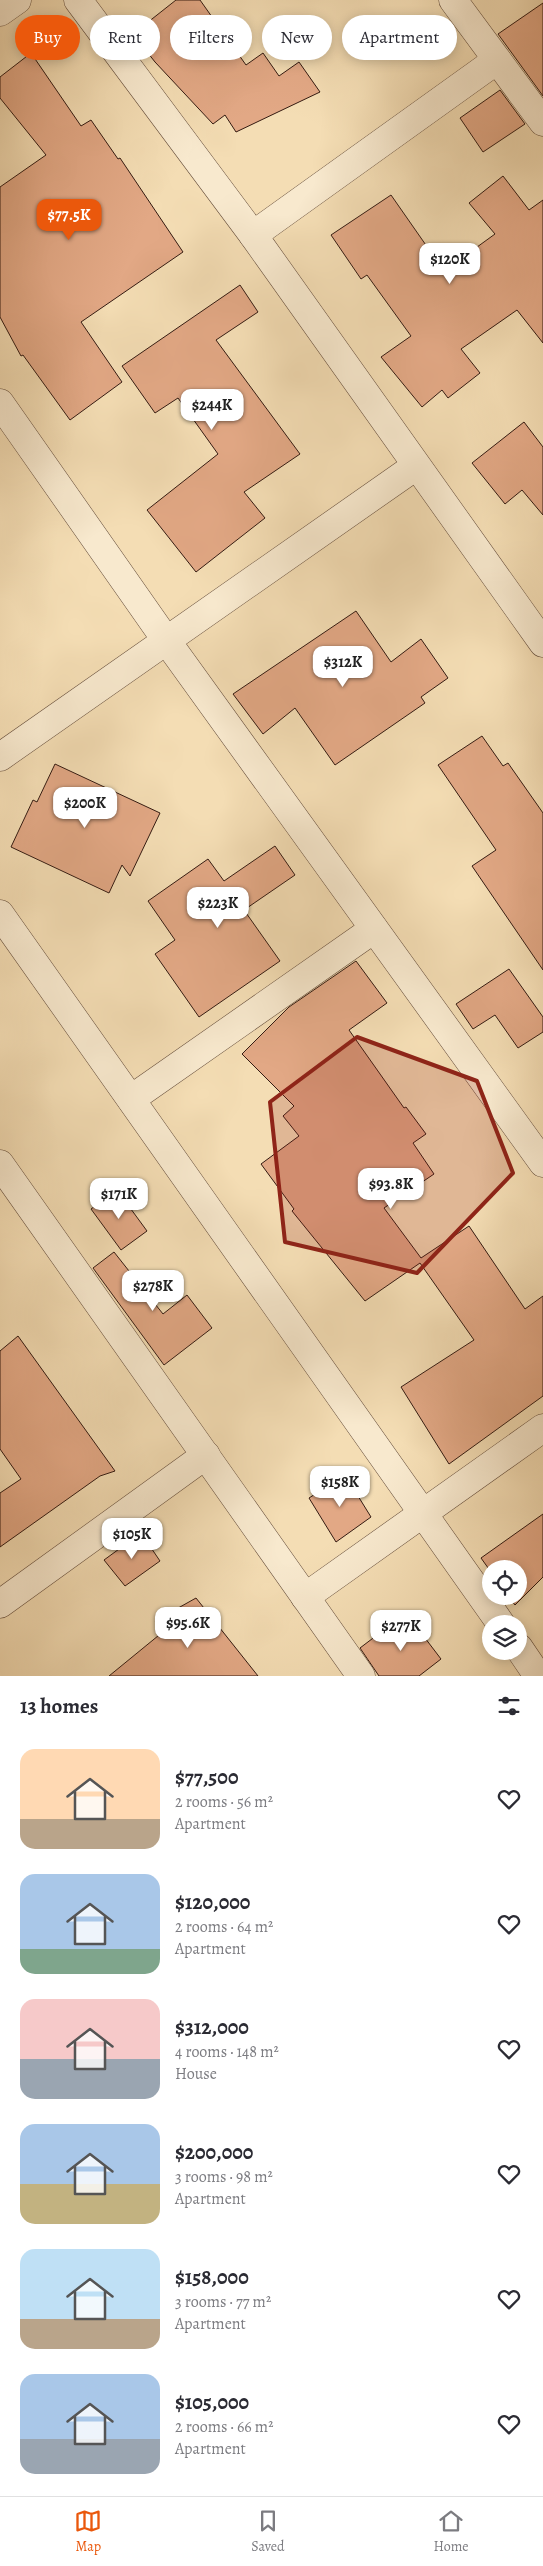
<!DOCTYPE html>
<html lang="en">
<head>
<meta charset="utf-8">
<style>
	body { margin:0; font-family:Alegreya,serif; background:#f7f7f7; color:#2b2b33; height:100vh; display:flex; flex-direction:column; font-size:19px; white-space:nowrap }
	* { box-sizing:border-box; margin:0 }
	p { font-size:16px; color:#7c7c81 }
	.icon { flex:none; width:28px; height:28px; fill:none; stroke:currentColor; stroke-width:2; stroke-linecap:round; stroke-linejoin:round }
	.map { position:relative; height:1676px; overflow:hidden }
	.details { display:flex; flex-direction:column; background:#fff; flex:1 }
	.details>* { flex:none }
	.top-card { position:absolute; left:15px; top:15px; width:514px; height:45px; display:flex; gap:10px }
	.buttons { position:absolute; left:482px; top:1560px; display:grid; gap:10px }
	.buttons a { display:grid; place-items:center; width:45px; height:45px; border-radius:50%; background:#fff; box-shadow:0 2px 12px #0003; font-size:25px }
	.price { position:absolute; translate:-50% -42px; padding:0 11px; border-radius:10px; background:#fff; color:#222; font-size:16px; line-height:32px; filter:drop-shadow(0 1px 2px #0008) }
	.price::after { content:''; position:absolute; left:50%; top:30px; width:15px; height:11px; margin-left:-8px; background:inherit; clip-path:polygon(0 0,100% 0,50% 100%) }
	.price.selected { background:#ea580c; color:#fff }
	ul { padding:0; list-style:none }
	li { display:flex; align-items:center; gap:15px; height:125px; padding:0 20px }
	li span { display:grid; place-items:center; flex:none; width:140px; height:100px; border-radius:15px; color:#555 }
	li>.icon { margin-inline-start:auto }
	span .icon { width:60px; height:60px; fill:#fffc; stroke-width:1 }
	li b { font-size:21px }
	h2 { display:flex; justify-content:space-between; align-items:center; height:60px; padding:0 20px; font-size:21px }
	.tag { padding:0 18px; border-radius:22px; background:#fff; box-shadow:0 2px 12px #0003; font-size:18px; line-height:45px }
	.tag.selected { background:#ea580c; color:#fff }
	.tab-bar { display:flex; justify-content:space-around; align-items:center; height:70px; border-top:1px solid #e1e1e2; background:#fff; font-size:14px; color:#7c7c81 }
	.tab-bar a { display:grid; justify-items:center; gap:2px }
	.tab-bar .selected { color:#ea580c }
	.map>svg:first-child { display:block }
</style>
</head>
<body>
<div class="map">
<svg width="543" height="1676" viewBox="0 0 543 1676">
	<rect width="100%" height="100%" fill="#f4ddb4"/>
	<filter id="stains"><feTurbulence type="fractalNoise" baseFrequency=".004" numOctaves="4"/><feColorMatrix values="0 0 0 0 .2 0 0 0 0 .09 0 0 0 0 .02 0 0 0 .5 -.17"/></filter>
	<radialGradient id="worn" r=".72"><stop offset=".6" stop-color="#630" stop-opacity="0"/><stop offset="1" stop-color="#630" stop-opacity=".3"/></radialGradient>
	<g fill="#e2a885" stroke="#341b12">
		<polygon points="176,0 200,0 246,65 263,53 279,76 299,62 320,92 236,132 225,115 213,124 155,62 133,34"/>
		<polygon points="543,3 543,96 498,34"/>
		<polygon points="31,53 81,126 91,120 118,159 120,158 183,252 81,322 122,382 70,420 23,355 21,356 0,317 0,187 46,155 0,98 0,77"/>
		<polygon points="500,90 525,124 483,152 460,118"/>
		<polygon points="503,176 529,210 543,200 543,343 517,310 461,349 480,373 448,398 442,390 422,407 381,357 411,336 367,275 361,279 331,235 391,195 444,271 495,234 469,203"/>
		<polygon points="240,285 258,312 216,340 300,454 244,492 265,518 196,572 147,510 218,454 178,398 155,413 122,366"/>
		<polygon points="524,422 543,447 543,515 522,490 505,504 472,463"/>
		<polygon points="356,611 391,662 421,639 448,678 421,697 425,703 335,765 295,708 263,734 233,694"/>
		<polygon points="482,736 503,766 508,763 543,813 543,970 472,866 496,850 438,765"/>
		<polygon points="55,764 160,813 130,876 122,865 109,893 11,847 33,800 37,802"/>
		<polygon points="275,846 295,875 244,910 280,961 199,1017 155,954 175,940 148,901 208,859 224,881"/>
		<polygon points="356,961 387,1003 349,1030 404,1108 406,1107 426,1134 413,1143 434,1174 384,1208 421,1258 469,1226 525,1309 543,1296 543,1396 449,1464 401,1387 474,1340 420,1263 365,1301 292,1211 294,1209 261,1164 299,1136 283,1116 294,1106 242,1054 289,1007"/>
		<polygon points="509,969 543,1017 543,1032 518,1048 495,1015 473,1029 456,1004"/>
		<polygon points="117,1190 147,1231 121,1250 91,1209"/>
		<polygon points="114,1252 163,1314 187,1295 212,1328 164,1365 93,1268"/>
		<polygon points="18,1336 115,1471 100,1476 0,1547 0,1493 21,1479 0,1449 0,1351"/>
		<polygon points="345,1475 371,1517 336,1542 309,1498"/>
		<polygon points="543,1514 543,1577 515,1605 508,1596 519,1596 519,1569 491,1569 491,1572 481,1558"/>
		<polygon points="141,1533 160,1561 125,1586 104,1560"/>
		<polygon points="196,1598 258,1676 109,1676 164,1631 155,1621"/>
		<polygon points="409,1617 441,1659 419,1676 379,1676 360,1648 385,1629 388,1632"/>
	</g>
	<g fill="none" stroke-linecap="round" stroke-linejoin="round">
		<defs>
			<g id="minor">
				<polyline points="78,0 253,235 543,643"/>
				<polyline points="453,0 543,122"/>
				<polyline points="0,12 17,0"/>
				<polyline points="253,235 497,60"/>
				<polyline points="0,403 166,640 543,1163"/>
				<polyline points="0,757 416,466"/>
				<polyline points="0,914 501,1624"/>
				<polyline points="131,1099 374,929"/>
				<polyline points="0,1164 361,1676"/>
				<polyline points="305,1597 543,1428"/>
				<polyline points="0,1604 206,1455"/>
				<polyline points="519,1648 538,1676"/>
			</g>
		</defs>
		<use href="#minor" stroke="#644c3a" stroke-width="29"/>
		<use href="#minor" stroke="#f8e9ce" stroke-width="28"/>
	</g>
	<path fill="#8f2418" fill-opacity="0.2" stroke="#8f2418" stroke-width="4" stroke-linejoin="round" d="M357,1037L477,1081L513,1173L417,1273L285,1242L270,1102Z"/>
	<rect width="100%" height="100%" filter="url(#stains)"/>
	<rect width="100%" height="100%" fill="url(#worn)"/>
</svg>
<div class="buttons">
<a><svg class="icon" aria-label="locate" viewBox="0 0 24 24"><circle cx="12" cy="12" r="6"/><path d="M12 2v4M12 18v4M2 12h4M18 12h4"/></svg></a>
<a><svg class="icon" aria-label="layers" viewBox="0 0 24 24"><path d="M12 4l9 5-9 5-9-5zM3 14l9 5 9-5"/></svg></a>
</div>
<b class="price selected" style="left:69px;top:241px">$77.5K</b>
<b class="price" style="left:450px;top:285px">$120K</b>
<b class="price" style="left:212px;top:431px">$244K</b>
<b class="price" style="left:343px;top:688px">$312K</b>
<b class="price" style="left:85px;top:829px">$200K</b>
<b class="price" style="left:218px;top:929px">$223K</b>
<b class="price" style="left:391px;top:1210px">$93.8K</b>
<b class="price" style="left:119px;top:1220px">$171K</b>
<b class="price" style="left:153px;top:1312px">$278K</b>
<b class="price" style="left:340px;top:1508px">$158K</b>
<b class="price" style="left:132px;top:1560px">$105K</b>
<b class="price" style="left:188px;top:1649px">$95.6K</b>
<b class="price" style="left:401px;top:1652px">$277K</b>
<div class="top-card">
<a class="tag selected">Buy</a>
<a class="tag">Rent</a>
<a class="tag">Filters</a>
<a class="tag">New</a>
<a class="tag">Apartment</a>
</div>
</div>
<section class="details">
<h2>13 homes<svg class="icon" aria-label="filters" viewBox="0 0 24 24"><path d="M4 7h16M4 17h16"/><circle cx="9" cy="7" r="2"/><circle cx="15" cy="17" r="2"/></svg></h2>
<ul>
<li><span style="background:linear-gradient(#ffd9b3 70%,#b9a48a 0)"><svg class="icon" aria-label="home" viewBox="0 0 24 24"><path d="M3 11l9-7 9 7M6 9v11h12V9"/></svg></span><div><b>$77,500</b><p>2 rooms · 56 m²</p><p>Apartment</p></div><svg class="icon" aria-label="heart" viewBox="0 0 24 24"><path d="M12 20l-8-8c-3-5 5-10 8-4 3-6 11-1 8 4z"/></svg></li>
<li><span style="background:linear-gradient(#a9c7e8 75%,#7fa58c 0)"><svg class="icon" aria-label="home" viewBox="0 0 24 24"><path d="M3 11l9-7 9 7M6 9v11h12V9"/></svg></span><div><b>$120,000</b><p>2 rooms · 64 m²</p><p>Apartment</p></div><svg class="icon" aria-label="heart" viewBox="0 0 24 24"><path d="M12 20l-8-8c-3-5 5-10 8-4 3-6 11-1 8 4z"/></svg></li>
<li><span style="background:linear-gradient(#f6c9c9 60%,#9aa5b1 0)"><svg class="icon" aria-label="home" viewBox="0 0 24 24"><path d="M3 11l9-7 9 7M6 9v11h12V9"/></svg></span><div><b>$312,000</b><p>4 rooms · 148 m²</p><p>House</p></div><svg class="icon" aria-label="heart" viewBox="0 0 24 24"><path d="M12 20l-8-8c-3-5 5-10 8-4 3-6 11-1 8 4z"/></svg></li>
<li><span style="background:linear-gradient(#a9c7e8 60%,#c2b280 0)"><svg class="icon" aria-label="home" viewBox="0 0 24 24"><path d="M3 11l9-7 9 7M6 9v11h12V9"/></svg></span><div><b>$200,000</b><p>3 rooms · 98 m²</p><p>Apartment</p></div><svg class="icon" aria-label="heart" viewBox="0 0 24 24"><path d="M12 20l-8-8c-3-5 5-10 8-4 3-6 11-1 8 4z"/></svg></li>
<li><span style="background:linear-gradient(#bfe0f5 70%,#b9a48a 0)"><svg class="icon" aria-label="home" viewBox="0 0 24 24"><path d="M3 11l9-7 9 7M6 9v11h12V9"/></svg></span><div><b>$158,000</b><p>3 rooms · 77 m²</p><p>Apartment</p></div><svg class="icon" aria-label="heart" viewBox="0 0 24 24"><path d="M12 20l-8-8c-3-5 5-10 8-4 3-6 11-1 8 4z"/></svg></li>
<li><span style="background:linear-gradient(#a9c7e8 65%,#9aa5b1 0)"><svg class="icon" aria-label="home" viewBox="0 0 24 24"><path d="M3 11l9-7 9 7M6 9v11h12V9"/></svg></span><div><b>$105,000</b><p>2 rooms · 66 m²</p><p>Apartment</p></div><svg class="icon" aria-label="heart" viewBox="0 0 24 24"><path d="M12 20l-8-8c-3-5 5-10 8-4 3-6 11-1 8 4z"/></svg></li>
</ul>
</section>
<nav class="tab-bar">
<a class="selected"><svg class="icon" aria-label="map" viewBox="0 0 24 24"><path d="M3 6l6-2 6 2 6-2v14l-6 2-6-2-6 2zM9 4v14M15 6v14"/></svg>Map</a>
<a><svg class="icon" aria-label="saved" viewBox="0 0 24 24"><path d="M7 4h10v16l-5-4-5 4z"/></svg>Saved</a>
<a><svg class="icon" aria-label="home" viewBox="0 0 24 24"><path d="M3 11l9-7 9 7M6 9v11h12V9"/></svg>Home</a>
</nav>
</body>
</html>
